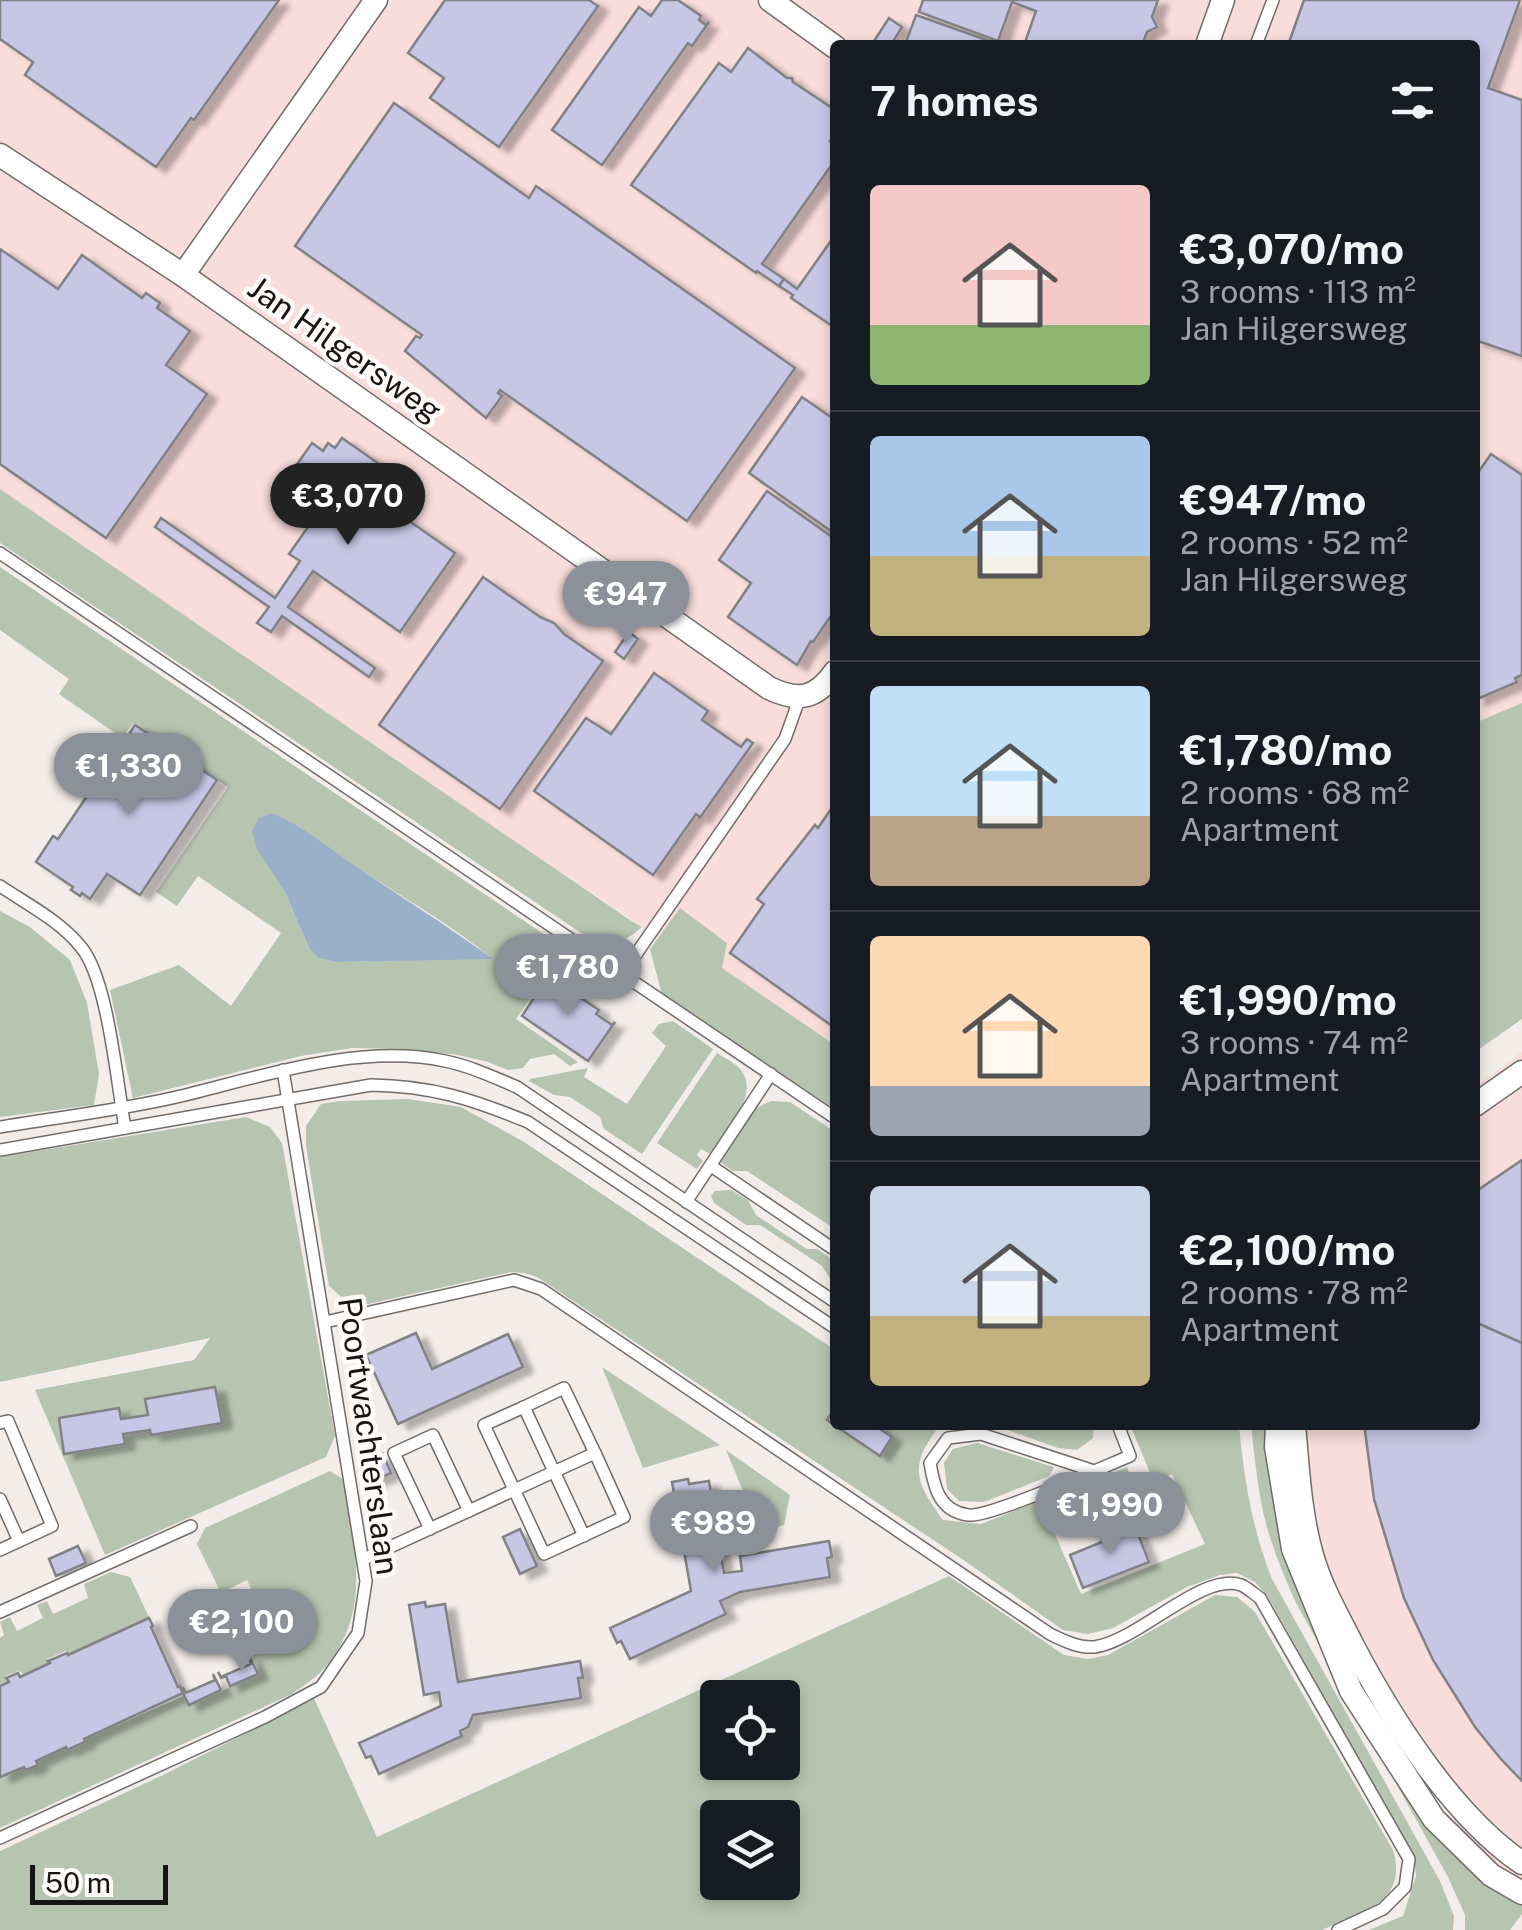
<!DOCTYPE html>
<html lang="en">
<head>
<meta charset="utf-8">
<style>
	body { margin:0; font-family:"Public Sans",sans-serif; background:#20242c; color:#f1f3f6; height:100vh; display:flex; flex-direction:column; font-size:38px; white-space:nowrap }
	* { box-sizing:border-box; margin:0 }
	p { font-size:32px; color:#9ea1a6 }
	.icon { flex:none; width:55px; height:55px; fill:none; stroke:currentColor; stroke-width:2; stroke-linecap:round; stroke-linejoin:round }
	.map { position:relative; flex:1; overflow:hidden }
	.details { position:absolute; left:830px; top:40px; width:650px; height:1390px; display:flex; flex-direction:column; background:#171b24; border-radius:10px; box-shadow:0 5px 15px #0003 }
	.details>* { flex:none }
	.controls { position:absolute; left:700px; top:1680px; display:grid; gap:20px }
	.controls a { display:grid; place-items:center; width:100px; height:100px; border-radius:10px; background:#171b24; box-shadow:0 5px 15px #0003; font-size:50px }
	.scale { position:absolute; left:30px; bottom:25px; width:138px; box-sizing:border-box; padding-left:10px; border:5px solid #171513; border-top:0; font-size:28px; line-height:35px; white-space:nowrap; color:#171513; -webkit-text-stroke:8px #fffbf8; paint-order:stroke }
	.price { position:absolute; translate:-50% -85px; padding:0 22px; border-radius:35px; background:#8c9099; color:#fff; font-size:32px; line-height:65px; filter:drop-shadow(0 2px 5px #0008) }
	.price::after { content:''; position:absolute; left:50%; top:60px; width:30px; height:22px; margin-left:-15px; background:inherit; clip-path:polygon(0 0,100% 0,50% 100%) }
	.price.active { background:#222; color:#fff }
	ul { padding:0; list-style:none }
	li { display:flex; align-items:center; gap:30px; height:250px; padding:0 40px }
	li+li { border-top:2px solid #363941 }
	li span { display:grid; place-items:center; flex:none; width:280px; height:200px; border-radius:10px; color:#555 }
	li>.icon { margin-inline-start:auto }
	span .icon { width:120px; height:120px; fill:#fffc; stroke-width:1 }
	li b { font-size:42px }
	h2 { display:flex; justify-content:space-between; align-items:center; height:120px; padding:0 40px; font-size:42px }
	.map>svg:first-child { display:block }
</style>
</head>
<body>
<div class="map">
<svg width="1522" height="1930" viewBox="0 0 1522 1930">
	<defs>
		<filter id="shadow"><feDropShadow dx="10" dy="5.5" stdDeviation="2.5" flood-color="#0004"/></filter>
	</defs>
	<rect width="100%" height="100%" fill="#f3ede9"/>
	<g fill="#f8ddda">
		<polygon points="0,0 1522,0 1522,728 1475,749 1475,45 835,45 835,1054 0,501"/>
		<polygon points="1522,1052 1522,1881 1464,1839 1301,1529 1288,1425 1475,1425 1475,1087"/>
	</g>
	<g fill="#b6c5b0" fill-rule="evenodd">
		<path d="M0,489L630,920L642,927C625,943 609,947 587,937L0,543Z"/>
		<path d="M0,567L591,966L573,990L548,974L516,1019L578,1062L570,1066L554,1054L530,1059L523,1068L508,1070L488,1062L458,1055L405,1049L352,1048L301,1056L133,1098L110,990L179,965L231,1006L281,933L198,876L177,906L156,892L228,787L134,723L122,738L59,694L69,679L0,630ZM272,813C300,825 324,845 350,863C397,894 448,922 491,958L337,962L318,958L309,948L285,892Z"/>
		<polygon points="1522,703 1522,1019 1475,1052 1475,723"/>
		<polygon points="680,908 727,943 722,968 835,1045 835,1109 662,995 650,949"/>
		<polygon points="0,911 30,927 70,960 87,1003 99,1074 94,1105 0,1117"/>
		<polygon points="673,1021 713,1049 642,1154 604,1129 600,1117 570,1097 554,1095 529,1081 530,1079 588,1068 584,1077 627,1104 666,1046 652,1033 659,1024"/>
		<path d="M717,1053C726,1059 738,1064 743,1073C758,1098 724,1134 710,1154L701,1149L697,1155L703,1161L697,1169L657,1143Z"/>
		<path d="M408,1099L461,1107L524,1142L835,1350V1425H940C908,1467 915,1481 943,1520L981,1524L1127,1467L1135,1490L1051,1525L1081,1594L1205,1544L1172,1474L1154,1482L1130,1425H1239C1244,1479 1252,1529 1272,1579L1440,1881L1454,1916L1453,1930H1369L1403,1916L1416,1876L1414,1858L1268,1597L1255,1582L1237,1573L1220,1575L1187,1587L1113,1628L1088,1634L1063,1630L962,1559L537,1277L524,1273L511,1272L368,1304L347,1302L329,1286L306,1146V1126L321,1104L340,1101Z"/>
		<polygon points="771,1101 790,1102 835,1132 835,1229 747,1171 733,1171 720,1162 756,1108"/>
		<polygon points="246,1117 270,1127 282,1143 335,1436 326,1457 105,1555 35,1390 194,1360 210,1338 0,1382 0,1157"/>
		<polygon points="731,1190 748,1200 756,1215 807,1249 817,1249 835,1261 835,1282 833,1283 822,1266 760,1225 746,1225 714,1203 711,1196 715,1191"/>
		<polygon points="602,1367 720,1445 643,1468"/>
		<polygon points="994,1425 1094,1425 1093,1438 1077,1450 1058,1448"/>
		<path d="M1251,1425H1270L1290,1561L1430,1822L1522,1904V1914L1510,1930H1465V1915L1448,1877L1296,1603C1285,1579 1275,1554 1267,1528C1258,1495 1255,1459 1251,1425Z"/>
		<polygon points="977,1443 1054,1467 1049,1476 984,1502 959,1501 947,1489 944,1463 953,1449"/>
		<polygon points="726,1450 790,1495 784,1525 760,1532"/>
		<path d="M330,1471L344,1480C353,1545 373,1607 328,1664C319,1676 304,1685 292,1694L0,1828V1778L24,1768L26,1771L38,1766L37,1761L65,1748L68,1751L86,1743L85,1739L184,1696L189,1706L259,1674L252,1656L277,1644L247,1580L221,1593L197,1544L205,1528Z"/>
		<polygon points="111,1572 130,1577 149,1617 69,1654 66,1651 47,1659 48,1663 23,1674 19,1671 5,1676 6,1682 0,1684 0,1638 4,1635 0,1622 10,1617 17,1631 43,1618 37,1605 47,1601 53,1614 88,1598 84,1584"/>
		<path d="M949,1576L1064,1655L1088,1659L1108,1655L1215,1595L1237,1597L1255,1612L1393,1850C1409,1903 1360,1913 1322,1930H0V1851L163,1775L292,1710L313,1696L377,1837ZM718,1698H782V1762H718ZM718,1818H782V1882H718Z"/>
	</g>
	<path fill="#9aafc8" d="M272,813C301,825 325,845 351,863C398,895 446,925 493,959L337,962L318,958L309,948L285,892L256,847L252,831L259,818Z"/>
	<g fill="#c7c6e5" stroke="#818186" stroke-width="2.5" filter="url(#shadow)">
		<polygon points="0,0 279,0 194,120 191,118 156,167 25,75 33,62 0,39"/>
		<polygon points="445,0 589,0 598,6 499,147 430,98 444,78 408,53"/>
		<polygon points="662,0 678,0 701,16 699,20 706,25 709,22 692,46 688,43 602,165 552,130 639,7 651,16"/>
		<polygon points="923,0 1158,0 1152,17 1157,27 1147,32 1142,45 1024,45 1036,11 1012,2 998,41 919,12"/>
		<polygon points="1304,0 1520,0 1488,88 1522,100 1522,356 1475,340 1475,45 1288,45"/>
		<polygon points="916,15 995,43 994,45 905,45"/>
		<polygon points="889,18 902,27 891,45 879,45 874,41"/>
		<polygon points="748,48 787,78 792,78 793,82 835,110 835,134 830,141 835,145 835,160 762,264 784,279 779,286 757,271 756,273 631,185 719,63 731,72"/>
		<polygon points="394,103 529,198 536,186 795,368 687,521 500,390 498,393 502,396 486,418 405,351 416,336 420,338 422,335 295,246"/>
		<polygon points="835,235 835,328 791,298 793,295 779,286 784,279 797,289"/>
		<polygon points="0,249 58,289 82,255 142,298 146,293 160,303 157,308 190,331 166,365 207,394 106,538 0,464"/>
		<polygon points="802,397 835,420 835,534 749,473"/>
		<polygon points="342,438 399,478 382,502 455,553 400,632 313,571 288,607 375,668 369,677 282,616 271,632 257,623 269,607 155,527 161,518 275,598 300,561 289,554 330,496 293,470 312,443 323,451 328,443 335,448"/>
		<polygon points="1491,454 1522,475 1522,675 1515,678 1517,682 1475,700 1475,473 1477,474"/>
		<polygon points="767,491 835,539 835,610 813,642 811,641 797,665 728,617 751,583 719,560"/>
		<polygon points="483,577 540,617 554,623 564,634 603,661 500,809 379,725"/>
		<polygon points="629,632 638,639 624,659 615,652"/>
		<polygon points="654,673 708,711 702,720 741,747 747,739 753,743 699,819 700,817 696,814 653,875 534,791 586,718 611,734"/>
		<polygon points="135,725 217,780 140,895 107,874 90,899 82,893 80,896 71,890 73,887 36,862 53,836 58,839"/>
		<polygon points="835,803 835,1028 730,953 764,904 757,899 815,825 818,828"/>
		<polygon points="548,976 599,1010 596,1014 612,1025 615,1022 588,1061 522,1016"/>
		<polygon points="1522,1160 1522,1343 1475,1322 1475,1192"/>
		<polygon points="1475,1322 1522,1343 1522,1781 1500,1758 1475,1727 1433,1660 1404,1598 1374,1499 1365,1431 1366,1425 1475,1425"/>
		<polygon points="416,1333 432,1369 508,1334 523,1367 398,1424 366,1355"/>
		<polygon points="215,1387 222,1423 151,1435 150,1430 123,1434 125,1444 64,1454 59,1418 119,1408 121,1419 148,1415 145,1399"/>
		<polygon points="835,1407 835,1425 878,1425 877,1427 892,1437 880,1456 827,1420"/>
		<polygon points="383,1454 391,1473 373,1481 365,1462"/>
		<polygon points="688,1479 689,1484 709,1481 724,1573 742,1571 740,1556 829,1541 832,1557 827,1558 830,1577 740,1592 720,1601 726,1614 630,1659 621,1641 617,1643 610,1628 691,1591 672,1482"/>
		<polygon points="1134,1524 1149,1562 1083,1588 1070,1555 1102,1542 1101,1537"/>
		<polygon points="520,1529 537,1566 520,1574 503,1537"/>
		<polygon points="78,1546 86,1563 56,1576 49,1559"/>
		<polygon points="425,1602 426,1607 445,1604 458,1682 580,1661 583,1678 578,1678 581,1698 473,1715 468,1727 460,1731 462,1736 379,1774 371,1756 366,1758 359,1743 441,1706 439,1692 424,1695 409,1605"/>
		<polygon points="149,1618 153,1626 151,1627 178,1687 180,1686 183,1693 84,1739 85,1742 67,1750 66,1747 36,1761 38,1765 26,1770 24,1767 0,1777 0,1686 9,1682 6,1678 18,1673 20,1677 50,1663 48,1661 67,1653 68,1655"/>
		<polygon points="250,1657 258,1674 230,1686 226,1676 221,1678 218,1672 221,1677 251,1664 248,1658"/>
		<polygon points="213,1674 221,1690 189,1705 181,1689 183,1688 186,1693 215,1680"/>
	</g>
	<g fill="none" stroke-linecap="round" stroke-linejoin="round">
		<defs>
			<g id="lane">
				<polyline points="1256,45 1273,0"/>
				<polyline points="0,553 835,1118"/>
				<path d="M0,886C27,904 60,921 81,947C108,979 117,1084 125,1128"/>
				<polyline points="623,973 785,739 800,697"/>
				<path d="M0,1127C60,1117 122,1110 181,1096C263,1076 360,1043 445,1061C470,1066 493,1077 517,1087L835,1302"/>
				<path d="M0,1150L371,1085C432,1086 472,1099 528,1122L835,1328"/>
				<polyline points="711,1166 835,1250"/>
				<polyline points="686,1202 771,1074"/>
				<path d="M325,1322L514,1280L541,1289L1050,1634C1064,1641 1079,1648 1094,1647C1137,1642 1203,1571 1241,1585C1247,1587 1255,1595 1260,1598L1409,1859L1405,1887L1383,1909L1338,1930"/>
				<polyline points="0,1423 8,1421 52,1526 0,1550"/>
				<path d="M1094,1471L981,1434L948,1438L930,1463C934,1487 939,1511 968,1515C989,1518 1103,1467 1130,1456L1118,1425"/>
				<polyline points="0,1499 19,1541"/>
				<polyline points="430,1529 394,1453 433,1435 469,1511"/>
				<polyline points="584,1536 524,1407 564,1388 595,1453"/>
				<path d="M364,1559C441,1524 518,1489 595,1453L624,1517L544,1554L484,1425L524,1407"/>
				<polyline points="0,1612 191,1526"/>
				<polyline points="0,1838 265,1717 321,1687 358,1633 366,1581 283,1070"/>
			</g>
			<g id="street">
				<polyline points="770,0 835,47"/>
				<polyline points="1207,45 1223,0"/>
				<path d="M0,155L183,275L769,688C798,702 816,699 835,672"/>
				<polyline points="183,275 376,0"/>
				<polyline points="1475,1105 1522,1072"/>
				<polyline points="1277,1425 1276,1447 1293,1549 1351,1691 1434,1819 1491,1875 1522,1893"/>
				<path d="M1294,1425C1298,1468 1300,1513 1312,1555C1321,1587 1338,1616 1353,1646C1392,1720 1452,1815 1522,1863"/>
			</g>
		</defs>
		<use href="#lane" stroke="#726c69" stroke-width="14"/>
		<use href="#street" stroke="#726c69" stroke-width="25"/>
		<use href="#lane" stroke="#fff" stroke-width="11"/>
		<use href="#street" stroke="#fff" stroke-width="22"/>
	</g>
	<g text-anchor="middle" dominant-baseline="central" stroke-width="9" stroke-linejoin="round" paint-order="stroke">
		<g font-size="32" fill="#171513" stroke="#fffbf8">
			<text transform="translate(345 349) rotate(35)">Jan Hilgersweg</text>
			<text transform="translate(369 1436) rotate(82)">Poortwachterslaan</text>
		</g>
	</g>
</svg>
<div class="controls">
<a><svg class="icon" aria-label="locate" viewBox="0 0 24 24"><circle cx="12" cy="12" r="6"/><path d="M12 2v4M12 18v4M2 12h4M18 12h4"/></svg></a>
<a><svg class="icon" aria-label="layers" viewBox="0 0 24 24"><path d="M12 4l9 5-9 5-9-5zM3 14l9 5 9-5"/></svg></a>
</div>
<div class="scale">50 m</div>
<b class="price active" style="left:348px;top:548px">€3,070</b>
<b class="price" style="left:626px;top:646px">€947</b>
<b class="price" style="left:129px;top:818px">€1,330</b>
<b class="price" style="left:568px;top:1019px">€1,780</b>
<b class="price" style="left:1110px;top:1557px">€1,990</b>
<b class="price" style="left:714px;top:1575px">€989</b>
<b class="price" style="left:242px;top:1674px">€2,100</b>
<section class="details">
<h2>7 homes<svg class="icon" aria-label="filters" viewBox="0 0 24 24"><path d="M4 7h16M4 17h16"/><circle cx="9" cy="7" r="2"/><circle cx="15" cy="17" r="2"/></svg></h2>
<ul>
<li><span style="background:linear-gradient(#f6c9c9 70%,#8fb573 0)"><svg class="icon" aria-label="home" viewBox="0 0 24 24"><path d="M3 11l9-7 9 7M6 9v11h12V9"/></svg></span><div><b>€3,070/mo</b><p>3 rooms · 113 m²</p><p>Jan Hilgersweg</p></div></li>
<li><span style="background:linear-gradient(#a9c7e8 60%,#c2b280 0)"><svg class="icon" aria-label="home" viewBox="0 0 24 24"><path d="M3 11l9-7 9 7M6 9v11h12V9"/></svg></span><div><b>€947/mo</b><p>2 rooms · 52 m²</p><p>Jan Hilgersweg</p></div></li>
<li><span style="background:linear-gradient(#bfe0f5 65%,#b9a48a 0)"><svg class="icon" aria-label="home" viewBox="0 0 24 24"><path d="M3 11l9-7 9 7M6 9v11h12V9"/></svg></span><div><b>€1,780/mo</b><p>2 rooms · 68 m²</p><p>Apartment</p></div></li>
<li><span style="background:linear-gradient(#ffd9b3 75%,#9aa5b1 0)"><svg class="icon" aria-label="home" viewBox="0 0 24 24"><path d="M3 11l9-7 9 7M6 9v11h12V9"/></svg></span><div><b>€1,990/mo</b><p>3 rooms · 74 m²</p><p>Apartment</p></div></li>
<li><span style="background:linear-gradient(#c9d6e8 65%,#c2b280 0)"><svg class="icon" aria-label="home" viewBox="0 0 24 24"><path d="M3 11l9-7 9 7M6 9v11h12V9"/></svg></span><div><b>€2,100/mo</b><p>2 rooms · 78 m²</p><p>Apartment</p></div></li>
</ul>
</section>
</div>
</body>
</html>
